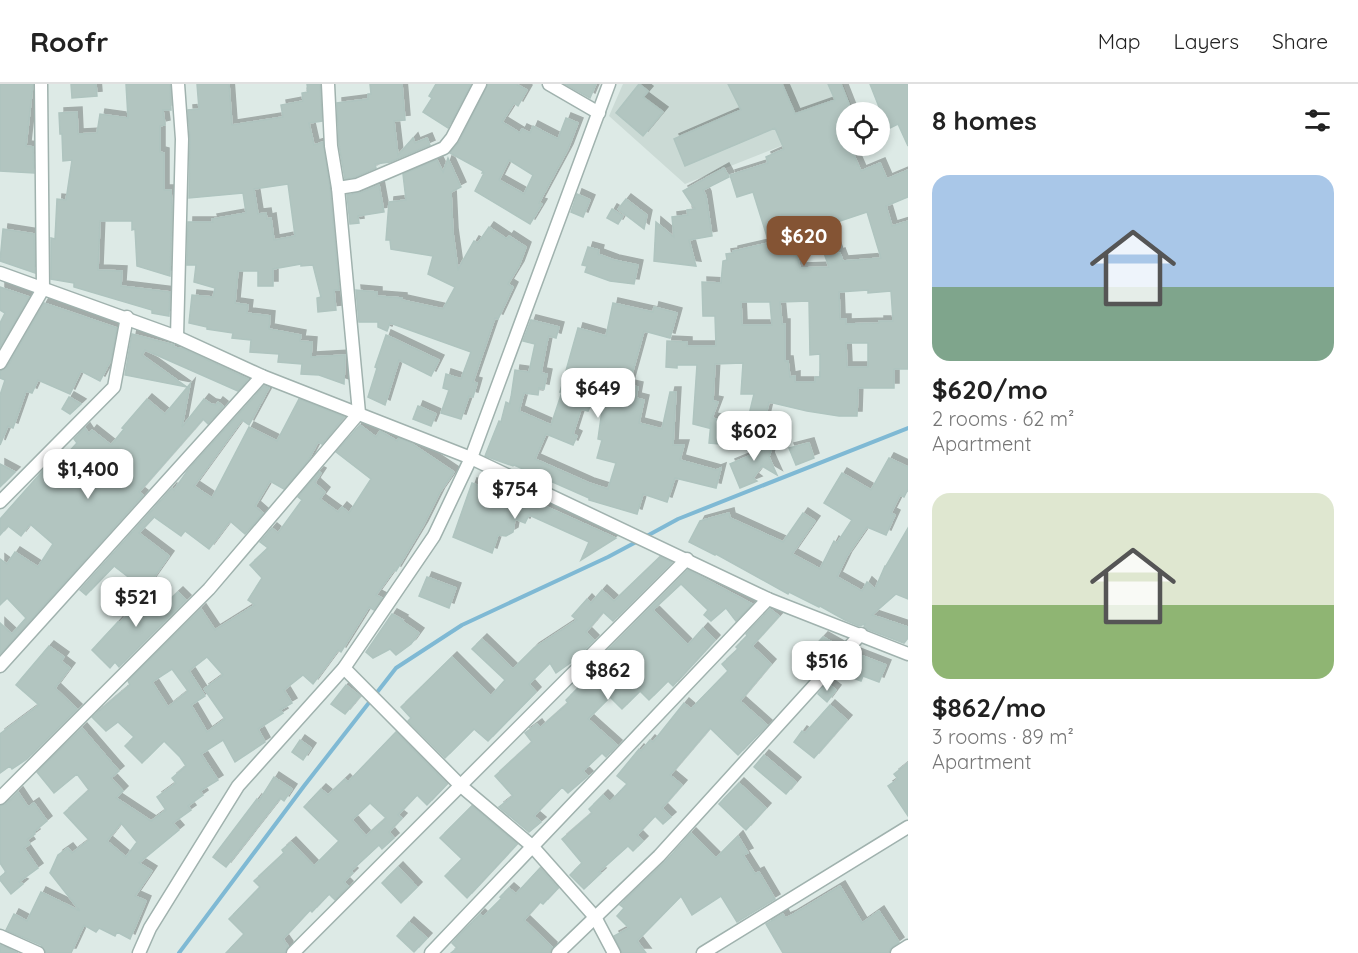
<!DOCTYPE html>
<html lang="en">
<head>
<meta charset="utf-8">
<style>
	body { margin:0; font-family:Quicksand,sans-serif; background:#f2f2f2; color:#222; height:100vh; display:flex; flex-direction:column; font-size:22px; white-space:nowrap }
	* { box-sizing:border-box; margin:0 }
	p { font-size:20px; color:#767676 }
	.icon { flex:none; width:33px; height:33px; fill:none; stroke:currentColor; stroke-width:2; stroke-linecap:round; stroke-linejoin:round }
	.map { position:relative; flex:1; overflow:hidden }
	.details { display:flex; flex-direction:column; background:#fff; width:450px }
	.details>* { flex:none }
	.tools { position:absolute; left:836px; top:18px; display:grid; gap:12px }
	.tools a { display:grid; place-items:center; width:54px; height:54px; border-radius:50%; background:#fff; box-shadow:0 3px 9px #0003; font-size:30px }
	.price { position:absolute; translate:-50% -51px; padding:0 14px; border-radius:12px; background:#fff; color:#222; font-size:20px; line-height:39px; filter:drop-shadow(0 2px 3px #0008) }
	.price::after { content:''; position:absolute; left:50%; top:36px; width:18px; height:14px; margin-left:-9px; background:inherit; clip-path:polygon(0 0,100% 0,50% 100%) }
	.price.on { background:#845434; color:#fff }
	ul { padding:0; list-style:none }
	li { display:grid; align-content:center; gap:12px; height:318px; padding:0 24px }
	li span { display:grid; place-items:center; height:186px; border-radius:18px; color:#555 }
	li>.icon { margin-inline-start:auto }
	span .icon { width:108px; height:108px; fill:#fffc; stroke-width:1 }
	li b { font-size:26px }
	h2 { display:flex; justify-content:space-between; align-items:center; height:72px; padding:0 24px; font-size:26px }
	header { display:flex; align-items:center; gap:36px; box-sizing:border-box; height:84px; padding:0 30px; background:#fff; border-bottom:2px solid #e0e0e0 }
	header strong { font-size:28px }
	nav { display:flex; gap:33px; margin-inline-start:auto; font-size:21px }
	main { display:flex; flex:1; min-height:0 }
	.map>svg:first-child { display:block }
</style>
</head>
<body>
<header>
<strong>Roofr</strong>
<nav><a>Map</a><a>Layers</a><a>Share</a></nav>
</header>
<main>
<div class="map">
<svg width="908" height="869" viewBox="0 0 908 869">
	<defs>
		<filter id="shadow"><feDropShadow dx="5" dy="-5" stdDeviation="0" flood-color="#0004"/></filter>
	</defs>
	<rect width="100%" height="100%" fill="#ddeae6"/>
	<polygon fill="#cbdad5" points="623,0 843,0 854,28 846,28 786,60 685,100 609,32"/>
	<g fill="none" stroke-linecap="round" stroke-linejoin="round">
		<g stroke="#7fb9d4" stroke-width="4">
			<polyline points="645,453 678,435 908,344"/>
			<polyline points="179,869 304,702 396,584 462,541 608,473 638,457"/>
		</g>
	</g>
	<g fill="#b2c5c0" stroke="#afc4bf" stroke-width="1.5" fill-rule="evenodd" filter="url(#shadow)">
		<polygon points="0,0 33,0 26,62 33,63 34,89 0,87"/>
		<polygon points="71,0 96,0 97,12 72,14"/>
		<polygon points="126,0 170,0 171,26 163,26 165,41 160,42 160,68 164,69 164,106 171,106 172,123 170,192 137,182 135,145 132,146 132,137 100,137 98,186 122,187 121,202 170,208 169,232 152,229 152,226 74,203 74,199 51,195 51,154 55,155 57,115 66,116 72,76 63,77 62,50 60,50 59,29 77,28 78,50 97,49 100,30 128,34"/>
		<path d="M197,0H229L232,41L283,33L281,21L303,17L302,9L308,8L307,0H320L322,37L309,39L314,61L323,58L330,105L339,206H334L336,226L318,228L317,214L321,213L313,181L301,182V180L273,185V202H258V187H238L235,219L248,221L247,229L270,232L269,245L301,251L300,257L312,258L311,273L345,271L344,300L319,291L301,290L302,280L278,278L279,270L250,268L251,256L232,254L233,249L207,245V243L189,239L192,211L213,213L215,204L194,198L196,181H187L188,138H213L212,135L246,129L243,109L189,114L190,55L188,26L199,25ZM288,100L295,152L274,156L271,134L267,135L266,129L258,130L254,105Z"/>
		<polygon points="370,0 402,0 405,36 394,37 398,71 413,54 415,59 427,54 430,61 390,78 375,80 376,84 355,93 345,95 339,61 337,19 368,15 368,10 371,10"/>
		<polygon points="436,0 471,0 448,44 423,28 432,14 429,12"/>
		<path d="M488,0H516L527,6L518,22L514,19L502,38L520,49L522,45L530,49L533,42L558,55L566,34L578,39L568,65L539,119L542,120L530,140L475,107L484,89H482L483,87L450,69L459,58ZM509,76L533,91L524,110L499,96Z"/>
		<polygon points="565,0 596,0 590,14"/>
		<polygon points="639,0 648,7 643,13 663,28 643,52 616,29"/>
		<path d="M728,0H782L795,30L835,16L828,0H841L852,28H846V62H850L861,87L880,79L887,95L908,86V113L886,122L892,142L908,137V285H894V304H858L857,332H839L807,327L769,318L763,343L747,339L754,310H741L743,279L715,280L713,317L718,318L712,334L723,337L720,360L709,359L711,338L709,344L693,340L697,281H677V284L666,283L667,257L687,258V262H716L715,232H703L702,198L721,199L723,177L727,176L726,170L733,169V167L769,159L753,108L737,113L730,91L768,79L766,73L784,65L775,44L685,82L674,55L741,26ZM867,128L881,174L843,177L840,169L838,170L828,141ZM815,144L829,183L800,184L792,149ZM868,206V209L891,207L893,237H879V239L846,240V235H840L839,208ZM809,217L810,271L820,270V293H815V298H795V292L790,293L788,277H785V240H782L780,218ZM741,218H770L772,241H742ZM846,259H868V283H847Z"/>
		<polygon points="870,0 908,0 908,62 898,40 890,44 887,38 879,42 879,23"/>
		<polygon points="448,74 461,103 451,108 453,149 458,185 474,157 478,159 489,143 507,155 509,152 526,163 519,182 508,200 513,203 498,235 495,234 473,298 477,299 473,313 469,312 461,335 441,329 449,306 443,304 446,290 461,295 471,268 390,239 387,247 378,243 378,238 359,238 356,206 377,208 377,212 402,214 402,216 443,225 455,203 428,190 433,172 391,165 390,156 386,156 389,118 406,116 403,90 437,76 443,88"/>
		<polygon points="724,84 729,93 703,106 706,112 712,152 689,156 696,182 654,177 656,138 674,153 672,133 688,131 687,126 695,125 683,107"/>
		<polygon points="379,101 384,128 358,132 359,139 350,140 347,111 360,109"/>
		<polygon points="577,110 590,116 583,133 571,128"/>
		<polygon points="626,115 647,131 644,145 618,125"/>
		<polygon points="612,125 623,132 618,140 607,134"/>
		<polygon points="3,145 34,150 35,189 0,177"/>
		<polygon points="588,163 599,166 598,170 614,176 638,181 634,200 610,197 585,188 587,182 582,181"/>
		<polygon points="0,203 29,213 0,263 0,239 5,229 0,226"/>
		<polygon points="44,219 117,244 111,276 100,297 81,287 70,310 38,296 32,309 26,307 13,344 8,342 0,361 0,311 5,296 0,294 0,287 7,283"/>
		<path d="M613,219L653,228L654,223L677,229L670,254L644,247L629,301L638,303L636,314L644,316L639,339L662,345L670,308H676L673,361H684L680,376L716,386L721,384L716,404L675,394L667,418L643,410L637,430L589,416V414L514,381L513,382L485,372L499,337L501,338L506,318L510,320L515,286L529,288L535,260L523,257L531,236L559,243L556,254L549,252L547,258L541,289L547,290L544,305L539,304L538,311L524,309L519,327L551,341L562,308H560L578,244L606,252ZM608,283L598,355L602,356L597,374L616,379L608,405L589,399L535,375L546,350L573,361L577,352L573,350L581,325L588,327Z"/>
		<polygon points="132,250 174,261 173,263 184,265 248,295 238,307 145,266 142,271 187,303 125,291"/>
		<polygon points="386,251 439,276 431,292 399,276 385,321 368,313 377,284 375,283"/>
		<polygon points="190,300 182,343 204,315 211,320 216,321 218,318 223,322 208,340 203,335 139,408 143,411 0,570 0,539 12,550 26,534 7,514 0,521 0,475 7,480 15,468 38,483 53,460 30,440 21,452 8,442 0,451 0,435 47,382 52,386 77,359 74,355 85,344 89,350 92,346 111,361 124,345 122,344 147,315 165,330"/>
		<polygon points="264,302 269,304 249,341 242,336 194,402 212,414 249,343 277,357 299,315 344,333 322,360 318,358 309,375 284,405 270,397 255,422 263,429 245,450 230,437 209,465 185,447 181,452 154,433 139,449 169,472 145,506 114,482 86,511 80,506 172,404 174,406 188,386"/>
		<polygon points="69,313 81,320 70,330 62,325"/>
		<polygon points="418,322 436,330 431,342 413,335"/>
		<path d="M360,341L376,353L380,347L397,357L399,354L409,358L454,388L440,408L423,442L396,487L394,486L376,511L382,514L374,526L369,523L341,568L338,566L313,600L303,591L284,606L292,619L280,626L283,629L258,645L265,658L235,678L223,656L201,670L218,696L200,707L203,711L188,722L191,726L173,739L179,746L139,779L152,787L135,812L146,817L130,855L117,848L115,852L99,844L96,848L84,841L71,869H46L41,861L6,846L14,830L27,837L41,808L80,827L50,789L58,771L68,764L72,769L89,756L64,729L89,706L77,690L54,709L37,688L82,644L119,687L111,694L123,707L116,714L151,737L166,726L157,713L176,699L172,694L186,682L180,673L164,657L142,679L125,662L134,653L118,638L106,647L92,633L130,601L128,597L201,525L215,546L255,521L248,516L262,494L250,481L268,464L260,458L272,444L278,449L302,416L298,413L319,388L321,389L315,398L316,400L325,408L320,415L338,428L342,423L349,429L371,395L336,368ZM207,573L223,591L204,605L225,635L207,648L191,621L205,612L189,587ZM172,585L188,607L168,623L152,598ZM121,739L137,758L126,773L107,757Z"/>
		<polygon points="754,350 774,357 769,373 777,391 762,382 753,394 757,397 740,404 730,380 764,366 749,364"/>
		<polygon points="809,359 814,374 796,381 789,364"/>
		<polygon points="889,374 908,383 908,405 904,413 900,411 891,429 895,431 886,451 867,443 847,472 837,493 862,507 867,498 875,505 885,482 886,482 908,444 908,515 896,510 872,531 908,543 908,554 904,559 867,545 864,543 865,540 859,542 845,536 820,522 819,523 789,508 788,510 716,470 715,471 689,458 700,437 729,429 730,434 783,458 803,429 815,437 792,470 820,485 834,457 837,459 852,436 824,419 842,389 871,406"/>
		<polygon points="0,380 15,388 0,403"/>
		<polygon points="472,399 517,418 520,411 616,454 581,476 589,458 529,431 525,439 515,435 513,448 506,452 498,451 492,469 453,453"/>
		<polygon points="660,473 672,478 613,537 603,528 586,548 594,556 573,577 556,589 550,579 529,600 536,608 488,657 474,645 445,674 408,637 411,634 401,623 452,573 491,612 505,596 472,565 482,555 513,585 534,564 577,536 572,532 587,515 591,519 602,506 614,517"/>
		<polygon points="688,486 752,520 736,537 726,524 711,537 704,531 708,526 681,500 653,526 688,561 703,544 715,556 673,602 668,597 649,616 640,607 622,625 610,613 588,635 617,661 606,673 602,669 583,687 588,692 568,709 562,703 534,732 541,738 529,748 499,723 513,712 495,692 532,658 525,649 537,640 540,644 568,619 566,616 603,579 599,575"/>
		<polygon points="427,493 456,504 449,524 419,512"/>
		<polygon points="147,506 165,520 178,508 186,516 119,583 115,578 110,584 92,566 118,538 120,539"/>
		<polygon points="770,525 779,532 752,562 771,580 740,617 767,641 738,671 710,644 670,691 682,701 662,724 671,733 663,740 655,732 637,751 643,757 633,767 628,762 599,788 601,789 584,805 570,791 582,779 562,755 592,729 589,725 603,711 610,718 627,700 617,692 639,665 641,667 650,656 653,658 684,619 691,625 728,587 722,580 738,565 736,563 747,552 746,550"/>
		<polygon points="392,530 403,536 402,537 419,549 411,560 396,571 390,565 373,574 366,568"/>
		<polygon points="823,553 839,562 822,581 809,568"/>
		<polygon points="49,562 64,573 61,577 70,584 55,604 77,625 27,675 12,685 10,682 0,689 0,650 39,621 16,601"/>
		<polygon points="855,569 886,581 879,598 863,592 861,597 845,591"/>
		<polygon points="827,599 836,606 827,618 818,610"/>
		<polygon points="346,601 360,612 345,630 331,620"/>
		<polygon points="830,621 847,636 814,674 794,658 802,647 805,649"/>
		<path d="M396,648L447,700L427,721L417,711L398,731L402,734L389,748L394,754L382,765L379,761L351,787L353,789L344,798L348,802L335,816L329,810L312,828L310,826L283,855L288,862L285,869H226L244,850L229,835L260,803L254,797L284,769L282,766L291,758L314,782L339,757L304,723L321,705L328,711L345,695L348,698ZM370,719L386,734L366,752L352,736Z"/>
		<polygon points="300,656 311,664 303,676 292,668"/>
		<polygon points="764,671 796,698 786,710 754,683"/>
		<polygon points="908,679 908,732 888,702 898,695 894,690"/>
		<polygon points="274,693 292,705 284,717 280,714 226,783 213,773 257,715 259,717"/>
		<polygon points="739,699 766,724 746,746 719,720"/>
		<polygon points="18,708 28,723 34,719 47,737 34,748 35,750 27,756 30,760 24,764 38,784 19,798 23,800 11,810 0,796 0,793 6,788 0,779 0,722 6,720"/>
		<polygon points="472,722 517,760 467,814 445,792 462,775 440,754"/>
		<polygon points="691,749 716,774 738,752 748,769 743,771 755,790 759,788 775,815 737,838 721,812 692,831 681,812 637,857 646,869 622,869 614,852 629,844 617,832 624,824 620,821 665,778"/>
		<polygon points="398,783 417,803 401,819 382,799"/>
		<polygon points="540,784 558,804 543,820 540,818 524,836 552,863 550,869 451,869 457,864 452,859 480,830 483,833 502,814 500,813 509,804 516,810"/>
		<polygon points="840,802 862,839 879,827 899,858 890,865 889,869 783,869 766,840 783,830 785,834 792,831"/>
		<polygon points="409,838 427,854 414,868 397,852"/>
		<polygon points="0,861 18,869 0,869"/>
	</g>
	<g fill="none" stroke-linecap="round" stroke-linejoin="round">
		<defs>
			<g id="minor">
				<polyline points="549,0 599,29"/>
				<polyline points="338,104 357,101 444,64 452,54 480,0"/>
				<polyline points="0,189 177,253 262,292 471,374 768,515 908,570"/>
				<polyline points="177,253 182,55 178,0"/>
				<polyline points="0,279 43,205 41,0"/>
				<polyline points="0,418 114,303 127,233"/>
				<polyline points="0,582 262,292"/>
				<polyline points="344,584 461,702 532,762 595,833 614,869"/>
				<polyline points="0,714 209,505 359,329 338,104 331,62 328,0"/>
				<polyline points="0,852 38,869"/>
				<polyline points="139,869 150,844 238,702 344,584 434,452 471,374 609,0"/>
				<polyline points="293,869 687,475"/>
				<polyline points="431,869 768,515"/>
				<polyline points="558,869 659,772 861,550"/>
				<polyline points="703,869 908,743"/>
				<polyline points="897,869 908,862"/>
			</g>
		</defs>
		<use href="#minor" stroke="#a0b2ae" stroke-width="15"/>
		<use href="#minor" stroke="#fff" stroke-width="12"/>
	</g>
</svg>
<div class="tools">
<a><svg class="icon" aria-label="locate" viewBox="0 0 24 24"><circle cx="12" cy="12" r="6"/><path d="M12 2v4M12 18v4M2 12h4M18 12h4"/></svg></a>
</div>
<b class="price on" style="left:804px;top:183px">$620</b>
<b class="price" style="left:598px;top:335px">$649</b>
<b class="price" style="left:754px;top:378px">$602</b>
<b class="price" style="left:88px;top:416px">$1,400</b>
<b class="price" style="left:515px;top:436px">$754</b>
<b class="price" style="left:136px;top:544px">$521</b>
<b class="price" style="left:827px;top:608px">$516</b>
<b class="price" style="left:608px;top:617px">$862</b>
</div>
<section class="details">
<h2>8 homes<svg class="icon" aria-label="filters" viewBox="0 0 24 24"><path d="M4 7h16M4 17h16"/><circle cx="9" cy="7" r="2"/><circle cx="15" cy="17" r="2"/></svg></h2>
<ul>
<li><span style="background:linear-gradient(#a9c7e8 60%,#7fa58c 0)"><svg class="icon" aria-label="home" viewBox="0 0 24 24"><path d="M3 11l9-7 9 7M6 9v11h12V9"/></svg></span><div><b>$620/mo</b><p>2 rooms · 62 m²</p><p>Apartment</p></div></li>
<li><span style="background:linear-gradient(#dfe7d0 60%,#8fb573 0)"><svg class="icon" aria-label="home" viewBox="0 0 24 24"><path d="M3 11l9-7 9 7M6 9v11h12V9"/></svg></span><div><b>$862/mo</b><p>3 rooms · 89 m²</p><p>Apartment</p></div></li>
</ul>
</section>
</main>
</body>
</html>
